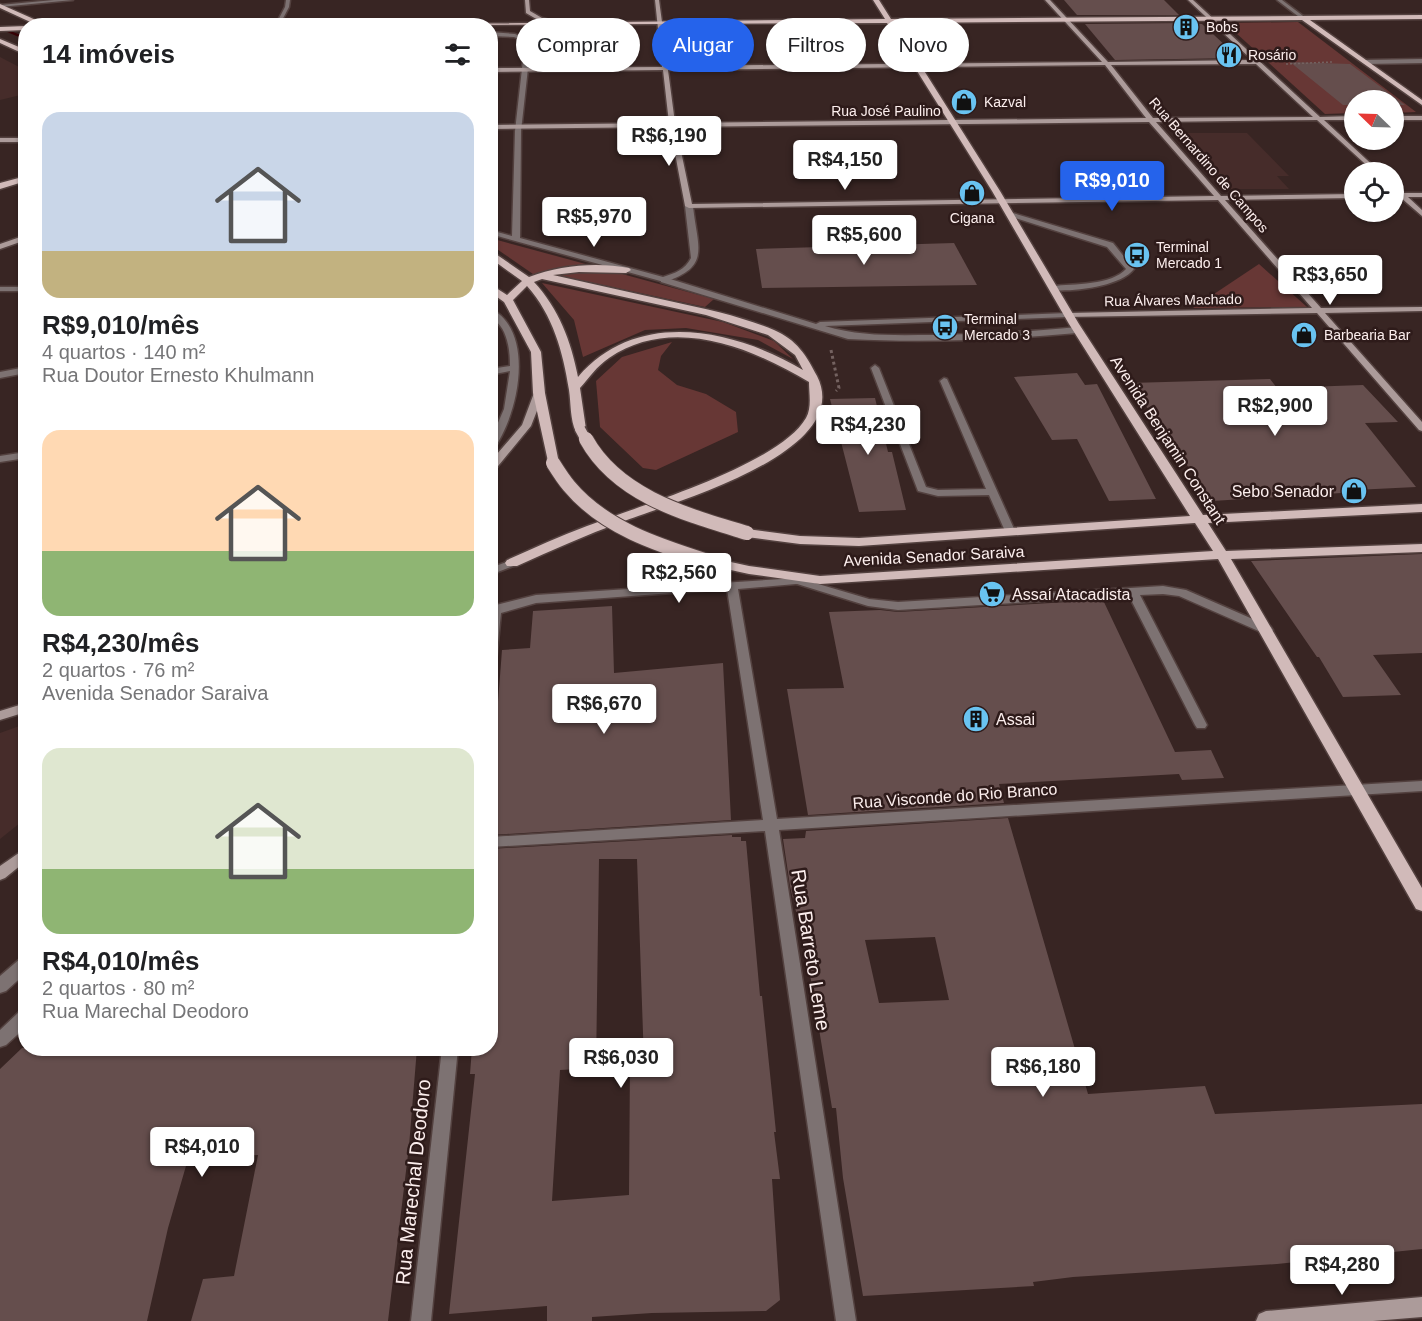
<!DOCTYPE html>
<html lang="pt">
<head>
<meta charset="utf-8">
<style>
	body { margin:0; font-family:Helvetica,sans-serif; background:#f6f6f6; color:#202124; height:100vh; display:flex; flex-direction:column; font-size:22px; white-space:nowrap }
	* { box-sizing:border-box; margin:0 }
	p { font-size:20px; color:#757577 }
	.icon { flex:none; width:33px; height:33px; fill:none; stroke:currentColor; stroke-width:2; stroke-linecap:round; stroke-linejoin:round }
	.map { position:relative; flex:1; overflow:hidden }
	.sheet { position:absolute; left:18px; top:18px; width:480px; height:1038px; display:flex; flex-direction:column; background:#fff; border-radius:24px; box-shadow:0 2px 4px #0004 }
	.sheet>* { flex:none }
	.banner { position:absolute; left:516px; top:18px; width:570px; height:54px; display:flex; gap:12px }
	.needle { width:39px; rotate:293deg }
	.tools { position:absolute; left:1344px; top:90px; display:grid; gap:12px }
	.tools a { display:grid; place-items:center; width:60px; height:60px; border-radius:50%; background:#fff; box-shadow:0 2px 4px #0004; font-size:30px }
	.price { position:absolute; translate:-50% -51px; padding:0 14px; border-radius:6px; background:#fff; color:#222; font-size:20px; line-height:39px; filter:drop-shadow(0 2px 3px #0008) }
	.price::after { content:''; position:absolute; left:50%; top:36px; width:18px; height:14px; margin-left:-9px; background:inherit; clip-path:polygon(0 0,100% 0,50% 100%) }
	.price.selected { background:#2563eb; color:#fff }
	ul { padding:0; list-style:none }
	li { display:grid; align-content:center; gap:12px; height:318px; padding:0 24px }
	li span { display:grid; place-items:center; height:186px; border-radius:18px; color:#555 }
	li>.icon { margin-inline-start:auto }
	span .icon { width:108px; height:108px; fill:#fffc; stroke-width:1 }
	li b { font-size:26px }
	h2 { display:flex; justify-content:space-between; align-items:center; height:72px; padding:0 24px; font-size:26px }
	.chip { padding:0 21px; border-radius:27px; background:#fff; box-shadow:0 2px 4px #0004; font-size:21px; line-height:54px }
	.chip.selected { background:#2563eb; color:#fff }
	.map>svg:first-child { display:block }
</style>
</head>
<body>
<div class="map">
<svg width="1422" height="1321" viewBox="0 0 1422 1321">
	<rect width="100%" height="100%" fill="#382523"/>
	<g fill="#462c2a">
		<polygon points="0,57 25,70 25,94 0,100"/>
		<polygon points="1177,133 1247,133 1289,176 1277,176 1289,189 1225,189"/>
		<polygon points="25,724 25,819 0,839 0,733"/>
	</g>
	<g fill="#673735">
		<polygon points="1298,22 1416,112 1394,113 1394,100 1354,100 1354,113 1325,114 1225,23"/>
		<polygon points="490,238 714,299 705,307 552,274 533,274 491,245"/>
		<polygon points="1259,264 1307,307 1193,308"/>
		<polygon points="542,283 723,322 774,341 793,359 758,340 686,328 645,330 583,357 574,320"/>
		<polygon points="672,342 661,356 658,370 677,385 706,394 736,412 738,432 656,470 643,468 600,427 596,381 622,357"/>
	</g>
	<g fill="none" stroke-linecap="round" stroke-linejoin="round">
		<polygon fill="#360105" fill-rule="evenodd" points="0,27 26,37 26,40 0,29"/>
	</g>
	<g fill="#654e4d" fill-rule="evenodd">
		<polygon points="1064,0 1164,0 1179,15 1077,15"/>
		<polygon points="1188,23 1202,24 1239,58 1115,60 1085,24"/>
		<polygon points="1290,62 1350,64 1405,105 1394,105 1394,100 1354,100 1354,105 1343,105"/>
		<polygon points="954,243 977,285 762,288 756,249"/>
		<polygon points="1077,373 1085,385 1097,384 1156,499 1109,501 1077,439 1052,440 1014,377"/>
		<polygon points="1270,379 1277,388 1363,385 1398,422 1365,423 1416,487 1355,490 1357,492 1212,501 1130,383"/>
		<polygon points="875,398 888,452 892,452 906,510 859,512 830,399"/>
		<polygon points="1422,554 1422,653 1373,655 1401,695 1343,697 1319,657 1317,657 1251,561"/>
		<polygon points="1103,600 1175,752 1211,750 1224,778 1182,780 1179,774 999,784 1004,803 808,815 787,689 844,688 829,612 880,610 898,612"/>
		<polygon points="612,606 614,673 723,663 731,820 490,835 490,805 502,650 530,648 533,611"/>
		<path d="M1008,818L1088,1094L1205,1086L1215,1114L1422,1104V1249L1277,1264L1073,1277L1033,1282L1034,1286L863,1296L843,1178L836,1108H832L808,962L790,886L783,839L805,838L806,831ZM935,937L949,1000L879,1003L865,940Z"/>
		<path d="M732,835V837H741V841H746L760,996H762L776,1132H774L780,1179H772L780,1300L766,1311L652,1313L592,1317V1321H547V1306L449,1314L475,1074H470L472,1048H490V849ZM599,859H637L644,1062H630L629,1195L552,1201L560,1070L596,1068Z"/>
		<polygon points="22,1048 417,1048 409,1146 388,1321 191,1321 203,1279 234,1276 258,1155 188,1159 168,1228 147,1321 0,1321 0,1069"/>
	</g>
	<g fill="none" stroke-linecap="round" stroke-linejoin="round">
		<defs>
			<g id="lane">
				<path d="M1006,211L1113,243L1134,269C1120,287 1072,292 1050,290V286H1053C1073,284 1112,285 1126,269L1107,247L1006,215Z"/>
				<path d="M661,278H667L816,324L820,322L1068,313L1072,315L1068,317L825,326C861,337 897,335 934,335C982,334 1029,332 1077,327L1081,330L1077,333C1001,340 924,343 848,339L661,282Z"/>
				<polygon points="875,365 879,368 926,487 938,490 986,489 940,381 944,378 947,379 1015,531 1014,533 1006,533 1005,531 989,495 938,496 918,491 871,368"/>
				<polygon points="512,560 517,563 516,565 490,575 490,568"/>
				<polygon points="798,578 869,599 898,602 1163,586 1186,590 1271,627 1273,630 1271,633 1263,633 1179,596 1163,594 1140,595 1207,725 1205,728 1197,728 1195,725 1129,596 898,610 868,606 794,583 792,581"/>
				<polygon points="26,957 26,973 6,991 0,993 0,976 21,958"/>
			</g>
			<g id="street">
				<polygon points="54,0 73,0 0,7 0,5"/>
				<polygon points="286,0 290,0 289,7 279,26 275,26 285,7"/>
				<polygon points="1277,0 1282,0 1307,19 1303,20"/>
				<path d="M490,32L515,34L531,41L521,131L520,238L663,277C675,273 685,270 691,258L685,206L689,204L693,206C697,247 712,267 664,282L490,234V230L512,236L515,131L525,42L514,37L490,36Z"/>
				<polygon points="1422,59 1422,63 1365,64 1362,62 1365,60"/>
				<rect x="0" y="287" width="26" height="4"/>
				<path d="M490,308C537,332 518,416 493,450L490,451V441L504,409L510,371L490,375V369L510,366C510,355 509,343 504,332C500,323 490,318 490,308Z"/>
				<polygon points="26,367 26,373 0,378 0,372"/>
				<polygon points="26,452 26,458 0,462 0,456"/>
				<polygon points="814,577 820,580 818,582 738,589 777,819 1422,781 1422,791 779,830 856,1321 836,1321 765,831 490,847 490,837 763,820 727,589 536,603 501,613 496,662 490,666 492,606 536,595"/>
				<polygon points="26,1009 26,1027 6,1045 0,1047 0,1030 20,1011"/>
				<polygon points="442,1048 458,1048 431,1321 411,1321"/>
			</g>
			<g id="secondary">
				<polygon points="525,0 529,0 530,11 542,18 561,23 558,25 538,20 526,13"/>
				<path d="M655,0H659L668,66L1102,62L1045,0H1050L1108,62L1252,60L1188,0H1193L1320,117L1354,116V120H1324L1380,172H1374L1317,120L1156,122L1221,196L1354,194V198L1225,200L1321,308L1422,307V311L1325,313L1422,422V431L1419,430L1317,313L1065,317V313H1068L1312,308L1218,200L689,208L685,206L670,127L490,129V125L669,123L663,70L490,72V68L662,67ZM1256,64L1313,117L1153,118L1111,65ZM1105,65L1146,118L675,123L668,70ZM1149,122L1214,196L692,204L676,127Z"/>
				<rect x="1394" y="116" width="28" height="4"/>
				<rect x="0" y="138" width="26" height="4"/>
				<polygon points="1394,186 1403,193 1422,193 1422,197 1408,197 1422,210 1422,216 1400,197 1396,196"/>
				<polygon points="26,235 26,240 0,249 0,244"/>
				<polygon points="539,390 544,393 531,426 494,471 490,472 490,462 522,425 534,393"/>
				<polygon points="26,703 26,712 0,720 0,711"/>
				<polygon points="26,848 26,861 5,878 0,880 0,866"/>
				<polygon points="1422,1297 1422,1317 1373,1321 1256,1321 1259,1314 1266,1311"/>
			</g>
			<g id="primary">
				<polygon points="873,0 879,0 891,19 1422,15 1422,19 1310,20 1422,100 1422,105 1302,20 894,23 1000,191 1079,324 1203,515 1422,504 1422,512 1208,523 1226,551 1422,544 1422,552 1231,559 1422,888 1422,911 1416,909 1218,559 820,584 749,574 703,564 701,561 708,557 749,566 820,576 1213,551 1195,523 859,546 800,544 747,537 740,533 747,529 800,536 859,538 1190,516 1069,324 992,191 887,23 254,26 885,19"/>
				<polygon points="0,4 47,25 48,26 39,26 0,8"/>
				<polygon points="26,26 26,30 0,31 0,27"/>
				<polygon points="0,39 26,50 26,55 0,43"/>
				<polygon points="26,176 26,181 0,189 0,183"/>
				<path d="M490,250L529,277C560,265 597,262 629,268L631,270L626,273L579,272L553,275C593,284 633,293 674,302C707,309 743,317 774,330C797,340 806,355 817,376C856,453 670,503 622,522C586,535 552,550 517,566H507L505,563L507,560C534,548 560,536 587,526C639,506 779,465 806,418C812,407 809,394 809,382C750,347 672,315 609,358C597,366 589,378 580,388L586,429L584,432H576C570,420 571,403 569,390C563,352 553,315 527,286L513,300L541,352L545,393L559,463L557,466H549L533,393L531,352L504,302L490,292V284L507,295L522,281L490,258ZM542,279L706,315L768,335L795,355L803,370C734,329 637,308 578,377C571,341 559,309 534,282Z"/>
			</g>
		</defs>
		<use href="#lane" stroke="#53413f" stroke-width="3"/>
		<use href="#street" stroke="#53413f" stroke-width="3"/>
		<use href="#secondary" stroke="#53413f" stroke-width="3"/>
		<use href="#primary" stroke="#53413f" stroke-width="3"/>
		<polyline stroke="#746260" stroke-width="1.5" stroke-dasharray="2 2" stroke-linecap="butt" points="1286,64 1332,62"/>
		<polyline stroke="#746260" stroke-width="3" stroke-dasharray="3 3" stroke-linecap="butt" points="831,350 839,388 836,391"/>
		<use href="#lane" fill="#7d7272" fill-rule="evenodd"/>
		<use href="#street" fill="#7d7272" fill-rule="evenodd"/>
		<use href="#secondary" fill="#ac9b9a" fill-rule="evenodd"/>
		<use href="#primary" fill="#d1bab9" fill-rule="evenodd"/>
		<defs>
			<polyline id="primary-bridge-far1" points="580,429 586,440"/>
			<g id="primary-bridge">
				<path d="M586,439C618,497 688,515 747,533"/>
				<path d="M553,463C558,471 563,479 569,486C604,528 658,545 708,561"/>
			</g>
		</defs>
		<use href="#primary-bridge-far1" stroke="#53413f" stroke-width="13" stroke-linecap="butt"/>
		<use href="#primary-bridge" stroke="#53413f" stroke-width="16" stroke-linecap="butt"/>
		<use href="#primary-bridge-far1" stroke="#d1bab9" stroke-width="10"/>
		<use href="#primary-bridge" stroke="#d1bab9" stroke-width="14"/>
	</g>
	<defs>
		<symbol id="building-disc" viewBox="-11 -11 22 22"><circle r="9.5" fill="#69c3f1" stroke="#2e1b1a"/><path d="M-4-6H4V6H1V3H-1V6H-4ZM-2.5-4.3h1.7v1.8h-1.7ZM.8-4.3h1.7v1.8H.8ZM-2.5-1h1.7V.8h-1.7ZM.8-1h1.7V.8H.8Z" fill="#111"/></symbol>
		<symbol id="restaurant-disc" viewBox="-11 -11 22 22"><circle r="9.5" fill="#69c3f1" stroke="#2e1b1a"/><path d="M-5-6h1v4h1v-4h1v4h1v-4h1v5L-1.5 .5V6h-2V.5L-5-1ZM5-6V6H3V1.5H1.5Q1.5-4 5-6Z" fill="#111"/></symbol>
		<symbol id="shop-disc" viewBox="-11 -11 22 22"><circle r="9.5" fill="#69c3f1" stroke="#2e1b1a"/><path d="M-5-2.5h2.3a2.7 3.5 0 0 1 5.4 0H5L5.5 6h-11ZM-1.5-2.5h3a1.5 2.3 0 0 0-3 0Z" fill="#111"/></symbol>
		<symbol id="bus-disc" viewBox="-11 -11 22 22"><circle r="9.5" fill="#69c3f1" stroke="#2e1b1a"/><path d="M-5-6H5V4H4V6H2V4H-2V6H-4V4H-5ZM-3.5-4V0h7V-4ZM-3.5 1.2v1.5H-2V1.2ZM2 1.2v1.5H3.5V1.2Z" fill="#111"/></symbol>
		<symbol id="supermarket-disc" viewBox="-11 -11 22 22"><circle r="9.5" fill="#69c3f1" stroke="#2e1b1a"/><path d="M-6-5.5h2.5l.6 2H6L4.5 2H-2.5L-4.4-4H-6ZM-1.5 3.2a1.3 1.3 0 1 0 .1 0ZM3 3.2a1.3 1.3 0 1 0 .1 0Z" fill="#111"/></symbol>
	</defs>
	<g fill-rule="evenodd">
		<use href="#building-disc" x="1171" y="12" width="30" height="30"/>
		<use href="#restaurant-disc" x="1214" y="40" width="30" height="30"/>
		<use href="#shop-disc" x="949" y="87" width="30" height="30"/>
		<use href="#shop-disc" x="957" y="178" width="30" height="30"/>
		<use href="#bus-disc" x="1122" y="240" width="30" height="30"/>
		<use href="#bus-disc" x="930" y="312" width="30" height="30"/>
		<use href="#shop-disc" x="1289" y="320" width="30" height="30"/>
		<use href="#shop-disc" x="1339" y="476" width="30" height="30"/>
		<use href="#supermarket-disc" x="977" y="579" width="30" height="30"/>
		<use href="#building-disc" x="961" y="704" width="30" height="30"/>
	</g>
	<g text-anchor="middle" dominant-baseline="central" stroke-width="5" stroke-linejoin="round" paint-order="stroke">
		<g font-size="14" fill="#fceeed" stroke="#2e1b1a" text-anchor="start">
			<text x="1206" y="27">Bobs</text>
			<text x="1248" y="55">Rosário</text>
			<text x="984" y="102">Kazval</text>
			<text x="972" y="218" text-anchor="middle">Cigana</text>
			<text x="1156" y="247">Terminal<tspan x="1156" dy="16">Mercado 1</tspan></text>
			<text x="964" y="319">Terminal<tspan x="964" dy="16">Mercado 3</tspan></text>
			<text x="1324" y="335">Barbearia Bar</text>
		</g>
		<g font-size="14" fill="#fceeed" stroke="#2e1b1a">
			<text x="886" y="111">Rua José Paulino</text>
			<text transform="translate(1209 165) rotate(49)">Rua Bernardino de Campos</text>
			<text transform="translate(1173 300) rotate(-1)">Rua Álvares Machado</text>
		</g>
		<g font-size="16" fill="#fceeed" stroke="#2e1b1a">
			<text transform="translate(1168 440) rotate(57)">Avenida Benjamin Constant</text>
			<text transform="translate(934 556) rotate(-3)">Avenida Senador Saraiva</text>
			<text transform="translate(955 796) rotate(-4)">Rua Visconde do Rio Branco</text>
		</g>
		<g font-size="16" fill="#fceeed" stroke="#2e1b1a" text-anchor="start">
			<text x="1334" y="491" text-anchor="end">Sebo Senador</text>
			<text x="1012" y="594">Assaí Atacadista</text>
			<text x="996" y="719">Assai</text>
		</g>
		<g font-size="20" fill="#fceeed" stroke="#2e1b1a">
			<text transform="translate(811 950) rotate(81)">Rua Barreto Leme</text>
			<text transform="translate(413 1182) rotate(-84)">Rua Marechal Deodoro</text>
		</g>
	</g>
</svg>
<div class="tools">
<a><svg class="needle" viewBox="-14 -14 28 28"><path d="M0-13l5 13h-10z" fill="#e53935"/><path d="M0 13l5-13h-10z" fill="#757577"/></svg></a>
<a><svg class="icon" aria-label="locate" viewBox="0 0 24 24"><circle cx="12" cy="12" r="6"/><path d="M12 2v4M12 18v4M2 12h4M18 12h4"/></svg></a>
</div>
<b class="price" style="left:669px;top:167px">R$6,190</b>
<b class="price" style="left:845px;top:191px">R$4,150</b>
<b class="price selected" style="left:1112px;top:212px">R$9,010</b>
<b class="price" style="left:594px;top:248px">R$5,970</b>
<b class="price" style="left:864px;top:266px">R$5,600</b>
<b class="price" style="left:1330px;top:306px">R$3,650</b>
<b class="price" style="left:1275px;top:437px">R$2,900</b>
<b class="price" style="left:868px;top:456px">R$4,230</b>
<b class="price" style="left:679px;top:604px">R$2,560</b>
<b class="price" style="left:604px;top:735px">R$6,670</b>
<b class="price" style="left:621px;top:1089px">R$6,030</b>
<b class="price" style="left:1043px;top:1098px">R$6,180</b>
<b class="price" style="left:202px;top:1178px">R$4,010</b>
<b class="price" style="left:1342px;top:1296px">R$4,280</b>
<div class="banner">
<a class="chip">Comprar</a>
<a class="chip selected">Alugar</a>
<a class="chip">Filtros</a>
<a class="chip">Novo</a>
</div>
<section class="sheet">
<h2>14 imóveis<svg class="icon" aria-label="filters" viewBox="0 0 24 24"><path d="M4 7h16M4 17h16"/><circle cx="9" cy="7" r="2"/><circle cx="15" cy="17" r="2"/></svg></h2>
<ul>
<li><span style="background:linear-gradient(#c9d6e8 75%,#c2b280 0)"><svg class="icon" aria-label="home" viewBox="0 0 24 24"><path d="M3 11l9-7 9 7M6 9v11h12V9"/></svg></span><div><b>R$9,010/mês</b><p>4 quartos · 140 m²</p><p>Rua Doutor Ernesto Khulmann</p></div></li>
<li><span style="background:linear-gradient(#ffd9b3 65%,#8fb573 0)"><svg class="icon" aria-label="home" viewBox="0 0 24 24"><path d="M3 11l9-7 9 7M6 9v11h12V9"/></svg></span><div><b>R$4,230/mês</b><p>2 quartos · 76 m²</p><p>Avenida Senador Saraiva</p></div></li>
<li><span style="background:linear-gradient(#dfe7d0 65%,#8fb573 0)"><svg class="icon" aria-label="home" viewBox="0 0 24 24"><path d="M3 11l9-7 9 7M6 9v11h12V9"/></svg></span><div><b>R$4,010/mês</b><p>2 quartos · 80 m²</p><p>Rua Marechal Deodoro</p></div></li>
</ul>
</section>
</div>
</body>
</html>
